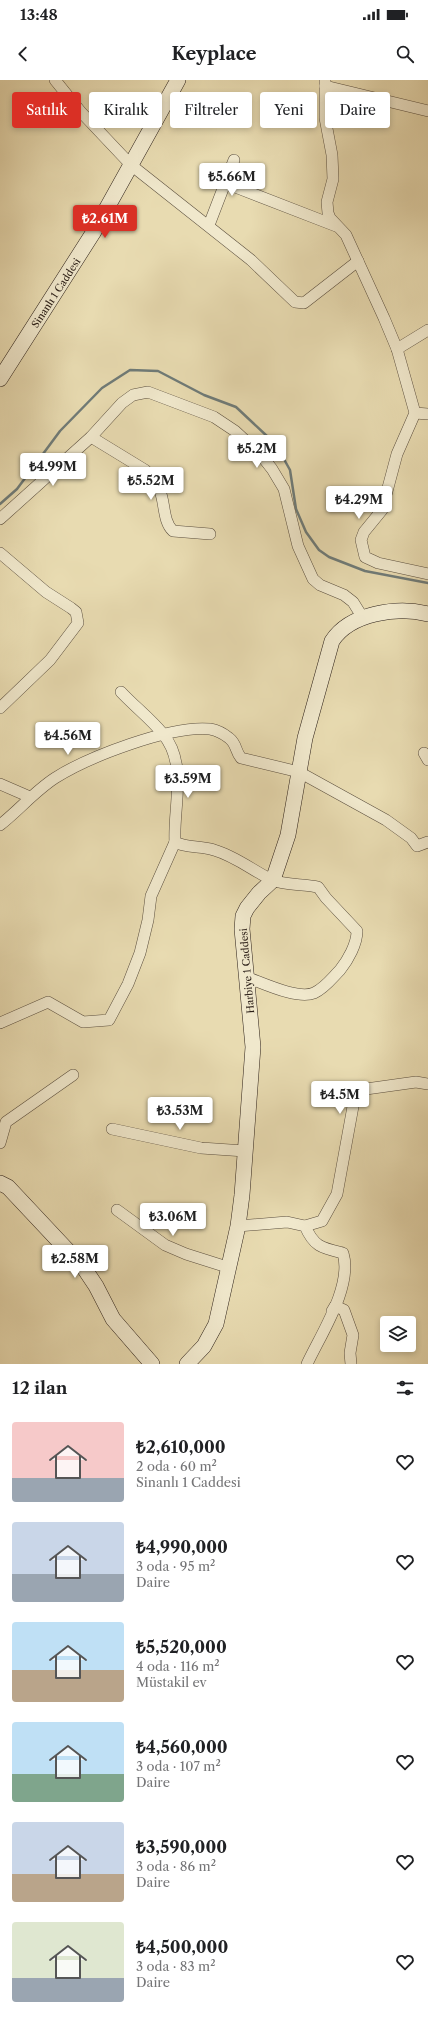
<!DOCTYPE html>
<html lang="tr">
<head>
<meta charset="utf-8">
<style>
	body { margin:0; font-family:"Libre Caslon Text",serif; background:#f2f2f2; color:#202124; height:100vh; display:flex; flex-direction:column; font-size:15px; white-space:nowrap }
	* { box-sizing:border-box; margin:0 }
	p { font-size:13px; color:#757577 }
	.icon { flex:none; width:22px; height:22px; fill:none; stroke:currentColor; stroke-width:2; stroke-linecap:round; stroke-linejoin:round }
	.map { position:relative; height:1284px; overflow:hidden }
	.drawer { display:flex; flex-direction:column; background:#fff; flex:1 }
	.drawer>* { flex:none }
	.top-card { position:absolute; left:12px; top:12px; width:404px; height:36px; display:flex; gap:8px }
	.tools { position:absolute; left:380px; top:1236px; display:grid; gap:8px }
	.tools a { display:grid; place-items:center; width:36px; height:36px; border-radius:4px; background:#fff; box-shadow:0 2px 6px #0003; font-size:20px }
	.price { position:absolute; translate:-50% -34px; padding:0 9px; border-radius:4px; background:#fff; color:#222; font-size:13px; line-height:26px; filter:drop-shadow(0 1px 2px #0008) }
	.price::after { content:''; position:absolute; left:50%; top:24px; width:12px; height:9px; margin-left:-6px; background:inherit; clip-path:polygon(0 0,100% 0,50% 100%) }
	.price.selected { background:#d93025; color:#fff }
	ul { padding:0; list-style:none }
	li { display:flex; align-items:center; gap:12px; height:100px; padding:0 12px }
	li span { display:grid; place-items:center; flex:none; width:112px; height:80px; border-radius:4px; color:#555 }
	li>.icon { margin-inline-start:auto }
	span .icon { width:48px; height:48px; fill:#fffc; stroke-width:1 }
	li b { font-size:17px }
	h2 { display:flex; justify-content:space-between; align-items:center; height:48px; padding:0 12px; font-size:17px }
	.pill { padding:0 14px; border-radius:4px; background:#fff; box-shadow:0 2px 6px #0003; font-size:14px; line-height:36px }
	.pill.selected { background:#d93025; color:#fff }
	.status { display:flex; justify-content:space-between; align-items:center; height:28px; padding:0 20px; background:#fff; direction:ltr }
	.status svg { height:11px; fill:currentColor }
	header { display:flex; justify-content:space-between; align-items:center; height:52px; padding:0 12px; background:#fff; font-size:18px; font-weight:700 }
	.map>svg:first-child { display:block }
</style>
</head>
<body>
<div class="status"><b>13:48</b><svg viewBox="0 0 49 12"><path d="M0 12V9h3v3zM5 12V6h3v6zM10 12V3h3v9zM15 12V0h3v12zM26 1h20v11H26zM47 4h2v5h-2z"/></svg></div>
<header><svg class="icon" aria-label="back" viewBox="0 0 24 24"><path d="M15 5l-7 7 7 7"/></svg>Keyplace<svg class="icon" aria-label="search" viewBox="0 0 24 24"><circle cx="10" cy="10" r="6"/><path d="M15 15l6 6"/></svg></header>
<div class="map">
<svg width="428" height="1284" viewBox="0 0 428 1284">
	<rect width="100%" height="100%" fill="#e8dbb1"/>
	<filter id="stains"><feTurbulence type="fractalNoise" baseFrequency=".005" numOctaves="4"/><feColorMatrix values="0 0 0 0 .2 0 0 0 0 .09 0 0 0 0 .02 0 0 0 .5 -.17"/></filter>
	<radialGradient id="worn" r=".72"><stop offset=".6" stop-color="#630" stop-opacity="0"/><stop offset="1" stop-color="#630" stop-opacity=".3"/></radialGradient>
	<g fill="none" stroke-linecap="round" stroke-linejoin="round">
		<polyline stroke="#6f7b78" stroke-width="2.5" points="0,424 17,409 60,351 102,308 130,290 158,291 204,315 236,327 268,357 280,372 290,390 296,429 306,452 319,470 329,477 365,491 428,503"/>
		<defs>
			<g id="street">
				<polyline points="55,0 80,31 131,85 251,180 295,222 304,223 358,181"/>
				<polyline points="325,0 325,38 332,75 333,99 327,122 328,133 330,138 346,155 384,238 397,269 415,333 397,374 382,430 364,452 361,460 365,477 378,483 428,494"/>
				<polyline points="325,6 428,31"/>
				<polyline points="225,103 336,146"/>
				<polyline points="209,145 234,80"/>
				<polyline points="397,269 428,250"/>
				<polyline points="415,333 428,334"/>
				<path d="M91,357L145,390C152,396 157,403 160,411C165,423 163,442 173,451L210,454"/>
				<polyline points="0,439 91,357 122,323 133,315 148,312 214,337 235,351 261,375 272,389 284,409 298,466 313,499 320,505 344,515 353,522 363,538"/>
				<polyline points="0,473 46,512 71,528 76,532 78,543 50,580 0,628"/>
				<path d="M121,612C134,626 151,639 163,654C188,684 173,727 175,762C185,768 202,766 214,770C235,776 252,790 272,800C283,805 305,804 318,807L326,818L357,851C357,864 348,880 340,890C332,898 325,908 314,913C298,920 263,903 246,897"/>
				<polyline points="424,673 428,680"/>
				<polyline points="0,704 30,717"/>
				<path d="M0,745C19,730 35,711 55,698C88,677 171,645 210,649C216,650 224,654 229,658C237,664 235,671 241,678L299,692L386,740L411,758L417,766L428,762"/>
				<polyline points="0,943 48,922 83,942 109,940 128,904 140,873 148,840 151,816 175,762"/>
				<polyline points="112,1049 201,1068 245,1071"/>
				<polyline points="0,1063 6,1042 73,995"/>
				<polyline points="117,1130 165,1165 186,1174 227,1187"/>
				<path d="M238,1146L287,1142L305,1146C314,1167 322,1168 343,1173C353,1206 321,1254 307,1284"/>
				<polyline points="305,1146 322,1141 337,1114 354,1021 366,1009 416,1002 428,1004"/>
				<polyline points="332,1231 335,1226 344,1230 353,1255 350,1273 351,1284"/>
			</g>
			<g id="secondary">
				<polyline points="0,299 93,153 178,0"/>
				<polyline points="0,1103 8,1107 84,1188 96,1206 113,1239 152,1284"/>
				<path d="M187,1284L204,1266L216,1244L238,1146L242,1115L253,967L242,849L243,836L247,828L259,813L273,800L288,755L305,658L332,561C350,533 398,526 428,534"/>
			</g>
		</defs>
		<use href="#street" stroke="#5a4e3e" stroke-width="12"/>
		<use href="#secondary" stroke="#2b1f18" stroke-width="16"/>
		<use href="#street" stroke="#f0e8cc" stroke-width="11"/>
		<use href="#secondary" stroke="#f0e8cc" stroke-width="15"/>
	</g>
	<g text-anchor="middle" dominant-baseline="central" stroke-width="4" stroke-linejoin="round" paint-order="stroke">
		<g font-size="10" fill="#2b1f18" stroke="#f0e8cc">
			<text transform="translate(56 213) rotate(-57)">Sinanlı 1 Caddesi</text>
			<text transform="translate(247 891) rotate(-95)">Harbiye 1 Caddesi</text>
		</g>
	</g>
	<rect width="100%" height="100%" filter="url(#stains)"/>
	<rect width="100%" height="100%" fill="url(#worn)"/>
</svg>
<div class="tools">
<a><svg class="icon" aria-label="layers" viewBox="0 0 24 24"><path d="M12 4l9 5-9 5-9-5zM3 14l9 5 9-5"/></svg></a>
</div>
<b class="price" style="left:232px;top:117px">₺5.66M</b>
<b class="price selected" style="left:105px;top:159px">₺2.61M</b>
<b class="price" style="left:257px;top:389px">₺5.2M</b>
<b class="price" style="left:53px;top:407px">₺4.99M</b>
<b class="price" style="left:151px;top:421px">₺5.52M</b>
<b class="price" style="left:359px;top:440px">₺4.29M</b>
<b class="price" style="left:68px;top:676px">₺4.56M</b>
<b class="price" style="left:188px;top:719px">₺3.59M</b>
<b class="price" style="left:340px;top:1035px">₺4.5M</b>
<b class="price" style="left:180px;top:1051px">₺3.53M</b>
<b class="price" style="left:173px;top:1157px">₺3.06M</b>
<b class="price" style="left:75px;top:1199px">₺2.58M</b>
<div class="top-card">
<a class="pill selected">Satılık</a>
<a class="pill">Kiralık</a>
<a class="pill">Filtreler</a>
<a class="pill">Yeni</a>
<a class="pill">Daire</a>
</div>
</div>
<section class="drawer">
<h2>12 ilan<svg class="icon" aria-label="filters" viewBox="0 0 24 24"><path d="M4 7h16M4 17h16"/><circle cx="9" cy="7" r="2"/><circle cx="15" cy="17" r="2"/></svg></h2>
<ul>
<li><span style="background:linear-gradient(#f6c9c9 70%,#9aa5b1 0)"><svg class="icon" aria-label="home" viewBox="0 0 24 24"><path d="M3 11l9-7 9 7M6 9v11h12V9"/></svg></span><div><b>₺2,610,000</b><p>2 oda · 60 m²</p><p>Sinanlı 1 Caddesi</p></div><svg class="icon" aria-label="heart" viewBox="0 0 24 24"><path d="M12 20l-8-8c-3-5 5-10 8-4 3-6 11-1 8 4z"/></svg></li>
<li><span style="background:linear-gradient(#c9d6e8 65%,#9aa5b1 0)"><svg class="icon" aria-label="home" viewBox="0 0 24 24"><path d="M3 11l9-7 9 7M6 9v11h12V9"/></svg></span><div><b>₺4,990,000</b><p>3 oda · 95 m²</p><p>Daire</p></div><svg class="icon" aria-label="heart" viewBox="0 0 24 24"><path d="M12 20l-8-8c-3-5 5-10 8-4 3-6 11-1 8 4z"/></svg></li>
<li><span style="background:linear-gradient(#bfe0f5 60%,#b9a48a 0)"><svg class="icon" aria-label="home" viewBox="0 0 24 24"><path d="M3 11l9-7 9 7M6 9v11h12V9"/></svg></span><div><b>₺5,520,000</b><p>4 oda · 116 m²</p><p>Müstakil ev</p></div><svg class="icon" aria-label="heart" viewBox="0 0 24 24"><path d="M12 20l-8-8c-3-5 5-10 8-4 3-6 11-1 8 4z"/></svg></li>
<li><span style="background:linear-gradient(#bfe0f5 65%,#7fa58c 0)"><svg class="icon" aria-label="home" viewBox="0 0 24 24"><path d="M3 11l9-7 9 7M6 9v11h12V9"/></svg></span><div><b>₺4,560,000</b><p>3 oda · 107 m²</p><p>Daire</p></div><svg class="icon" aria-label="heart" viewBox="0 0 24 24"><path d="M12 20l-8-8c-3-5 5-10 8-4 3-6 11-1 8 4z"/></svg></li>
<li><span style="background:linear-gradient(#c9d6e8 65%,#b9a48a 0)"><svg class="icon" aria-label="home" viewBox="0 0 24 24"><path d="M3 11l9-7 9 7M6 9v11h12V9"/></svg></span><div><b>₺3,590,000</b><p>3 oda · 86 m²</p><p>Daire</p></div><svg class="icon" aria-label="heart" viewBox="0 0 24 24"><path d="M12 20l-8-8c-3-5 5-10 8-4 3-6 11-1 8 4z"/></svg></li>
<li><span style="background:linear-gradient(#dfe7d0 70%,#9aa5b1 0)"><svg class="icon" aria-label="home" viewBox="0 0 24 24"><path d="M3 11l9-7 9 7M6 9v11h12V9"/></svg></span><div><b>₺4,500,000</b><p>3 oda · 83 m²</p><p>Daire</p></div><svg class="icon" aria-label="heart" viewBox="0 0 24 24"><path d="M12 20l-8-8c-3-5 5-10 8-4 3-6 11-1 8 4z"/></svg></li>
</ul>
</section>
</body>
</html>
